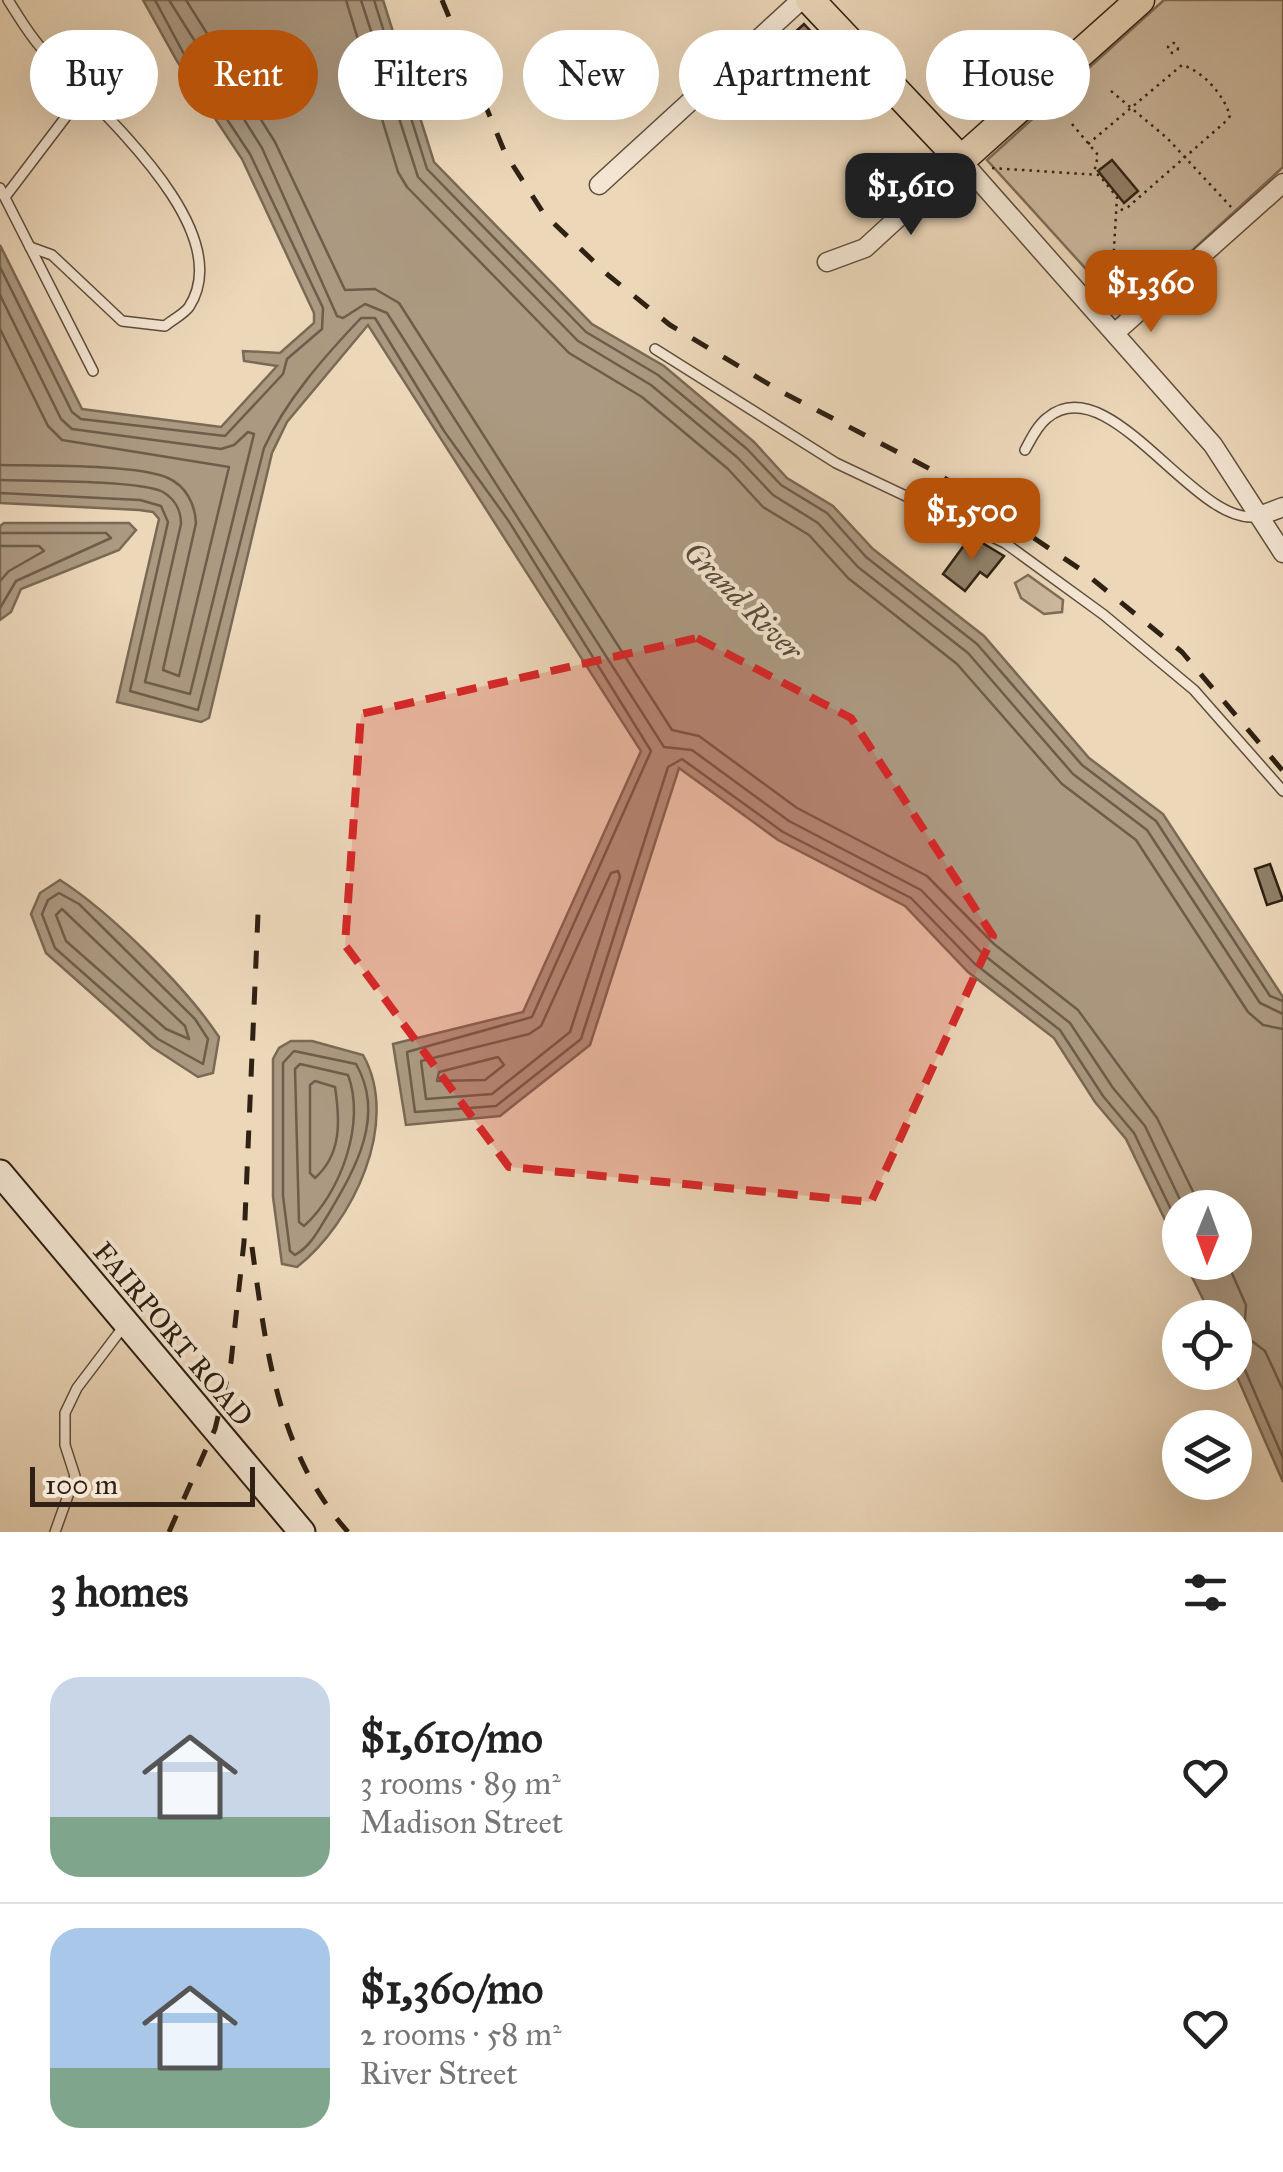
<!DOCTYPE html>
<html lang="en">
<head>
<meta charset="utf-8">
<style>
	body { margin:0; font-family:"IM FELL Great Primer",serif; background:#f6f6f6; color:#222; height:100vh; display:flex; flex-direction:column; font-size:38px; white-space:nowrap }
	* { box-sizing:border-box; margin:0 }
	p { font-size:32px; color:#767676 }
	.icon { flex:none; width:55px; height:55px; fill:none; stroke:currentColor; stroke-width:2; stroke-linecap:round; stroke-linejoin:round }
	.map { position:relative; height:1532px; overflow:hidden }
	.panel { display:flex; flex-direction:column; background:#fff; flex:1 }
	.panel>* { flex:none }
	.banner { position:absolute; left:30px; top:30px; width:1225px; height:90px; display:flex; gap:20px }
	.needle { width:65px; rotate:181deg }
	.tools { position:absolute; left:1162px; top:1190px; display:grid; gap:20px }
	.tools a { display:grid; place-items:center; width:90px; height:90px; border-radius:50%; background:#fff; box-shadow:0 10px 40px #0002; font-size:50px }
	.scale { position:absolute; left:30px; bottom:25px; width:225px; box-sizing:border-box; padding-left:10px; border:5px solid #2f2113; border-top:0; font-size:28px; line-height:35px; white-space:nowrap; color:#2f2113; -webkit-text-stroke:8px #f3e5d2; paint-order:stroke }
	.price { position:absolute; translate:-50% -85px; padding:0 22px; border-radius:20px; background:#b45309; color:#fff; font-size:32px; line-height:65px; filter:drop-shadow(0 2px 5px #0008) }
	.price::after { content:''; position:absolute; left:50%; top:60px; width:30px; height:22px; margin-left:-15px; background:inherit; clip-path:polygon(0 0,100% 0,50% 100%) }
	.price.current { background:#222; color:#fff }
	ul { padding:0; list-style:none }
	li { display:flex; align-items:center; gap:30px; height:250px; padding:0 50px }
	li+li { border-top:2px solid #e0e0e0 }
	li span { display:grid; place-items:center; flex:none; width:280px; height:200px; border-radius:30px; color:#555 }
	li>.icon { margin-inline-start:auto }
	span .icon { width:120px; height:120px; fill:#fffc; stroke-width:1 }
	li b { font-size:42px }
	h2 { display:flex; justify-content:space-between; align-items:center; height:120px; padding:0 50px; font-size:42px }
	.tag { padding:0 35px; border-radius:45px; background:#fff; box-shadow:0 10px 40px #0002; font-size:35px; line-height:90px }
	.tag.current { background:#b45309; color:#fff }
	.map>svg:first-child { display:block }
</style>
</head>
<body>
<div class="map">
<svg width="1283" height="1532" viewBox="0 0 1283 1532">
	<rect width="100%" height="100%" fill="#ecd7b9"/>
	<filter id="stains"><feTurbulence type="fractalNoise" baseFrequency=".002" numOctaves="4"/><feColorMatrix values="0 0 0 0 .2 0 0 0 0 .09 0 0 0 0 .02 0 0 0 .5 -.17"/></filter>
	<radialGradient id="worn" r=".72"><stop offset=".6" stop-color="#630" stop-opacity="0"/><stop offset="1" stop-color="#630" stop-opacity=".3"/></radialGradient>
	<g fill="#ccb89d" stroke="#7e6c58" stroke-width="2.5">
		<polygon points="1164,0 1283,0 1283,167 1125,312 987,160"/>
		<polygon points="1028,575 1063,600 1062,612 1044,614 1021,598 1015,583"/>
	</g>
	<g fill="#ac9981" stroke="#7a6955" stroke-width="2.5">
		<polygon points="143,0 383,0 434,162 592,324 664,366 754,442 787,478 833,506 873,549 984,636 1089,758 1163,814 1283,997 1283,1482 1235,1372 1235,1318 1212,1317 1185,1263 1235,1262 1235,1208 1180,1208 1180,1251 1126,1139 1095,1102 1054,1038 968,972 905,906 778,840 679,768 590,1045 500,1116 406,1125 393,1044 523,1012 641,751 368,325 287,422 272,453 209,718 201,722 117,702 159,519 153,512 139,510 0,503 0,245 82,409 221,427 277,366 244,361 243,351 280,353 314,323 314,313 242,159 177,61"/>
		<polygon points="4,523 129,523 136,530 119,550 21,589 11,612 0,620 0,526"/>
		<path d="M60,880C110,912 186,987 219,1037L213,1073L198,1077L152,1047L46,953L31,914L40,893Z"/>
		<path d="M291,1041H312L363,1055C401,1122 353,1223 297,1267L282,1264L273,1197V1059L279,1048Z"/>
	</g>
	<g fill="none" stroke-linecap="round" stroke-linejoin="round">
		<g stroke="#6e5d4a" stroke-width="2.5">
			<polyline points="169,0 262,148 337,316 343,318 365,304 387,313 664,747 692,750 789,821 921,890 984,955 1070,1023 1113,1088 1145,1126 1184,1208"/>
			<polyline points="186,0 275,142 345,290 375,289 399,303 672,730 699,736 797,808 927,876 994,944 1078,1010 1157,1118 1201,1208"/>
			<polyline points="346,0 398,172 407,187 569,353 642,397 728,469 763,507 809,535 848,578 957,664 1062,784 1136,840 1248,1012 1263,1025 1283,1029"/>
			<polyline points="361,0 418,177 578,341 651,385 738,458 773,495 818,523 858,567 968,653 1073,774 1147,830 1260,1003 1283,1014"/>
			<polyline points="374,0 427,169 586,332 658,375 747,449 781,485 827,513 866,557 977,644 1082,765 1156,821 1270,996 1283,1001"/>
			<polyline points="0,267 72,412 81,419 225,436 283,374 287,359 322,329 323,308 250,154 185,56 155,0"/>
			<path d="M0,295L61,419L72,429L221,449L234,445L248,432L254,434L190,694L145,682L181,524C181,511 175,499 163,492C140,480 31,481 0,480"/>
			<path d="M0,329L48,426L62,440L229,467L179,676L163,670L196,523C195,504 186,486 168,478C137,464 37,466 0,465"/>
			<path d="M0,493L140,500L161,506L168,522L130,691L198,710L264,448C286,400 324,357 361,318H375L444,431L508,520L651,751L532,1017L407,1052L415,1112L496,1106L581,1039L668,767L682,759L783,832L911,898L975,964L1060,1030L1103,1096L1134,1133L1180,1228"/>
			<polyline points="0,533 106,533 111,538 16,581 0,608"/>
			<polyline points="0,546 39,546 44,551 9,571 0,581"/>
			<polygon points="618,871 620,877 570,1032 492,1094 426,1099 421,1061 529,1034 541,1026 611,873"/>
			<polygon points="59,893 79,904 195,1019 208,1039 203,1064 158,1039 55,948 42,914 48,900"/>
			<polygon points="62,909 185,1026 189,1039 166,1029 66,941 56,915"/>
			<path d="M294,1051L356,1064C386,1116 355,1169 329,1213C319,1229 312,1245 295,1255L290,1251L283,1196V1063Z"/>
			<polygon points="498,1057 504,1065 485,1080 437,1081 439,1072"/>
			<path d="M300,1064L348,1075C366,1122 341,1193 304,1226L299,1222L295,1069Z"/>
			<path d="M315,1081L335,1087C340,1120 342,1154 315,1178L310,1173V1085Z"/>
			<polyline points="1227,1262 1246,1305 1244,1335 1265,1351 1283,1390"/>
			<polyline points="1235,1363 1245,1370 1283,1458"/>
		</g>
	</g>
	<g fill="#918069" stroke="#2f2113" stroke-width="2.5">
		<polygon points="804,24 826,48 782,87 769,72 783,60 774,51"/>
		<polygon points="1112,160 1138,191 1124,203 1098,171"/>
		<polygon points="971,536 1004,556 987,577 980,572 965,591 943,574"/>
		<polygon points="1270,864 1283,900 1267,905 1255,869"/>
	</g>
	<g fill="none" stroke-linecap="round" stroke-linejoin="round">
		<defs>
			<g id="lane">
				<path d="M8,0C19,17 29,35 43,50C89,103 241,227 189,307C184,314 172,320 165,326L122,321L52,255L30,247"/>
				<polyline points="0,188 93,371"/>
				<polyline points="5,197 84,93"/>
				<polyline points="655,349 836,463 1005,543 1104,615 1194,690 1283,791"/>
				<path d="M1025,450C1031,439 1037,426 1047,418C1110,365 1197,531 1259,516"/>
				<polyline points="55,1532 75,1476 65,1445 65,1413 77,1388 124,1326"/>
			</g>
			<g id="street">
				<polyline points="599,185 801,0"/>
				<polyline points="827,262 865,248 961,160 1213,445 1283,553"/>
				<polyline points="1117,331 1283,183"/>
				<polyline points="1262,515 1283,507"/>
			</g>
			<polyline id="secondary" points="0,1173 302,1532"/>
			<polyline id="primary" points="810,0 961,160 1140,0"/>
		</defs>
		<use href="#lane" stroke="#5e4e3c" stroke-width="12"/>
		<use href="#street" stroke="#5e4e3c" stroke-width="21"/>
		<use href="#secondary" stroke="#2f2113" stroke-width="29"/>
		<use href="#primary" stroke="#2f2113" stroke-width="31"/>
		<g stroke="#2f2113" stroke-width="2.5" stroke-dasharray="2.5 5" stroke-linecap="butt">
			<circle cx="1173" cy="48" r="5"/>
			<polyline points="1111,91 1167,138 1231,207"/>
			<polyline points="1072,124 1098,155 1094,173"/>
			<path d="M1088,144L1182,65C1203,71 1224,95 1230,116L1224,123L1128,207L1116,212"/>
			<polyline points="992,168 1099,175 1117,197 1111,299"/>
		</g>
		<use href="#lane" stroke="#f3e5d2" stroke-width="9"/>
		<use href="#street" stroke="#f3e5d2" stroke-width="18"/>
		<use href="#secondary" stroke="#f3e5d2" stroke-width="25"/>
		<use href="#primary" stroke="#ecd7b9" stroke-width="28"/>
		<g stroke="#2f2113" stroke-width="5" stroke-dasharray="18 18" stroke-linecap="butt">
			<polyline points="442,0 505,153 544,214 608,275 670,325 780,391 934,471 1080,569 1182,652 1283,771"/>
			<path d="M252,1247C266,1348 277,1452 348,1532"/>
			<polyline points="169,1532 215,1429 231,1362 244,1242 258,914"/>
		</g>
	</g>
	<path fill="#d62828" fill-opacity="0.2" stroke="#d62828" stroke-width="8" stroke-dasharray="20 12" stroke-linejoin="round" d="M697,638L851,718L993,936L871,1202L509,1167L345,945L361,714Z"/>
	<g text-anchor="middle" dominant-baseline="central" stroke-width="8" stroke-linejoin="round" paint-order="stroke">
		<g font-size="28" fill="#2f2113" stroke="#f3e5d2">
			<text transform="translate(173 1334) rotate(50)">FAIRPORT ROAD</text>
		</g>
		<g font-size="30" font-style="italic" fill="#5b4b3a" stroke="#f3e5d2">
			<text transform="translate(743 601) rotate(45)">Grand River</text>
		</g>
	</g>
	<rect width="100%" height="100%" filter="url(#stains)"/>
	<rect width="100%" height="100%" fill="url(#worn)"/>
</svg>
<div class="tools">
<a><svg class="needle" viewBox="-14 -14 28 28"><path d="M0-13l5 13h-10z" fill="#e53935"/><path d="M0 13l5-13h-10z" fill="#767676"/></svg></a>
<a><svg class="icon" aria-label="locate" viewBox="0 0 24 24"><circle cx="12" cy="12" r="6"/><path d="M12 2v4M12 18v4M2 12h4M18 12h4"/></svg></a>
<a><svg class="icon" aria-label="layers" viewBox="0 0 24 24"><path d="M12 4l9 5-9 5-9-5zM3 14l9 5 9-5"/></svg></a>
</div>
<div class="scale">100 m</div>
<b class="price current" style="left:911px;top:238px">$1,610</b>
<b class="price" style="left:1151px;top:335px">$1,360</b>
<b class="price" style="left:972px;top:563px">$1,500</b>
<div class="banner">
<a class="tag">Buy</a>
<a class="tag current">Rent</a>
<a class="tag">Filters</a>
<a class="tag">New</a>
<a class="tag">Apartment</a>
<a class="tag">House</a>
</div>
</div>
<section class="panel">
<h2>3 homes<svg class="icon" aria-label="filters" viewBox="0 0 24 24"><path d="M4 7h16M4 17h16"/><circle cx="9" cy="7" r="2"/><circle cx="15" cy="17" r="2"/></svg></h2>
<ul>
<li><span style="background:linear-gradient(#c9d6e8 70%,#7fa58c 0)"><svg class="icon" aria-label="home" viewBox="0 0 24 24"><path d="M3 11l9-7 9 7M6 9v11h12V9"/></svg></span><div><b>$1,610/mo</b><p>3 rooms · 89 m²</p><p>Madison Street</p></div><svg class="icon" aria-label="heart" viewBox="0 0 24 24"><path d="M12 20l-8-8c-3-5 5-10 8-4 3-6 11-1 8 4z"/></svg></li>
<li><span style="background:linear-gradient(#a9c7e8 70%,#7fa58c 0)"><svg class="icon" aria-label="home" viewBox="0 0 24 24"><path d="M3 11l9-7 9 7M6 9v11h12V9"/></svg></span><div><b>$1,360/mo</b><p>2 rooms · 58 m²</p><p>River Street</p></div><svg class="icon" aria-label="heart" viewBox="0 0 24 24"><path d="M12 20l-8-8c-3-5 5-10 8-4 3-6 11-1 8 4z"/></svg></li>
</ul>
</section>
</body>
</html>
